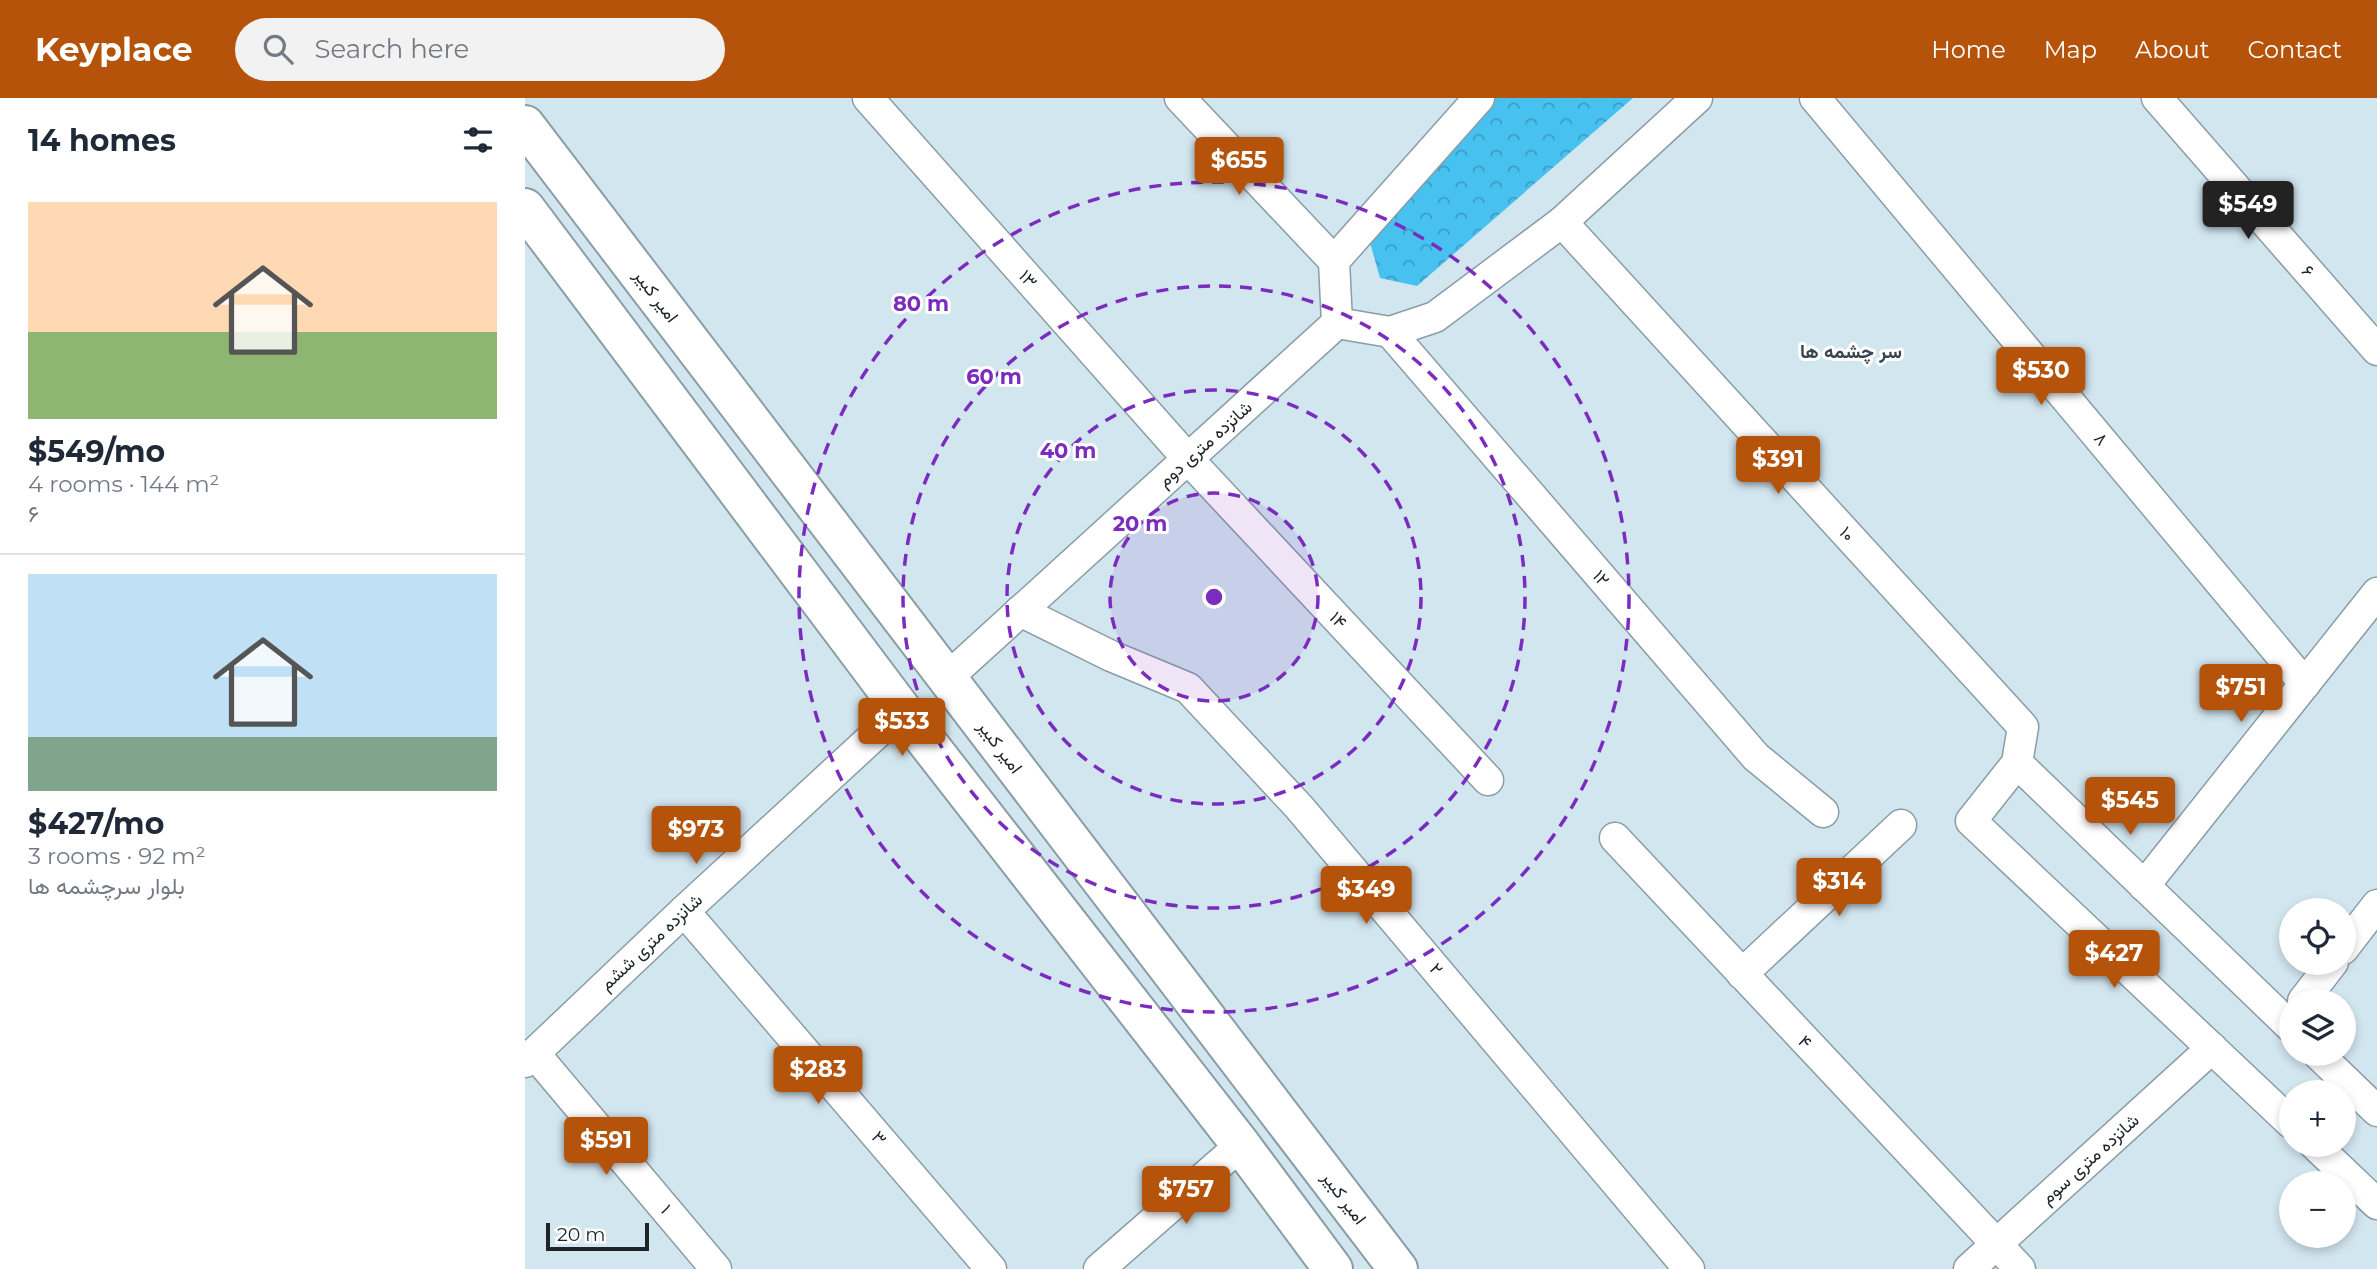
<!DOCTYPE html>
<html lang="en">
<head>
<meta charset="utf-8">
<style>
	body { margin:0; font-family:Montserrat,Vazirmatn,sans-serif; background:#f2f2f3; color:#1f2937; height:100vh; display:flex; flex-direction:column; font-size:26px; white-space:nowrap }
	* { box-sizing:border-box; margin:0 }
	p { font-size:23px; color:#747a83 }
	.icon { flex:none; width:38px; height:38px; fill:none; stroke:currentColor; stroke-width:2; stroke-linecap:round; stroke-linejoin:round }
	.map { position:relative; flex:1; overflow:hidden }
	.side { display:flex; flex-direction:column; background:#fff; width:525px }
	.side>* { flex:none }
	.controls { position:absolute; left:1754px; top:800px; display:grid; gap:14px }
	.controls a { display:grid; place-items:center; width:77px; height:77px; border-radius:50%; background:#fff; box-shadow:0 4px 10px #0003; font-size:35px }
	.scale { position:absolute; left:21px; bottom:18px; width:103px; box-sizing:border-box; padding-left:7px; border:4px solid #1e2529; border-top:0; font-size:19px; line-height:24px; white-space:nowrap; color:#1e2529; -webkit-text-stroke:5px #fff; paint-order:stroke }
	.price { position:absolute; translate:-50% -60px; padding:0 16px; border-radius:7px; background:#b45309; color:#fff; font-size:23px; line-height:46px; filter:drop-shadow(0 2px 4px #0008) }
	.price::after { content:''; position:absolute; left:50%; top:42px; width:21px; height:16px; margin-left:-10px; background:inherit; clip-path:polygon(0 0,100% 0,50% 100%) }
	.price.active { background:#222; color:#fff }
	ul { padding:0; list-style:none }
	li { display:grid; align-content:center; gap:14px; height:371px; padding:0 28px }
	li+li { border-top:2px solid #e0e1e3 }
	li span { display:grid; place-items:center; height:217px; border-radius:0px; color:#555 }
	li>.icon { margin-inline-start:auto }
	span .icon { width:126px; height:126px; fill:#fffc; stroke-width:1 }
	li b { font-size:30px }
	h2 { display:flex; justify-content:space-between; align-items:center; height:84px; padding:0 28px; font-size:30px }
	header { display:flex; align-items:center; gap:42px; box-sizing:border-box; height:98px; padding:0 35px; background:#b45309; color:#fff }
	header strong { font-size:33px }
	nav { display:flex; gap:38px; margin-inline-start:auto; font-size:24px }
	.search { width:490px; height:63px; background:#f2f2f3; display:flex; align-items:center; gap:18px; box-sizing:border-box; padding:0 24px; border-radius:38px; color:#747a83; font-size:26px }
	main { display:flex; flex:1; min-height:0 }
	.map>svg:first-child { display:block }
</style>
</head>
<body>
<header>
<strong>Keyplace</strong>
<div class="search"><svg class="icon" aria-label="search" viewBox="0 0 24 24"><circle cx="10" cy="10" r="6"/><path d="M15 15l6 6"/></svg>Search here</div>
<nav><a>Home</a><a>Map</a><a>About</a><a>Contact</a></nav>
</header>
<main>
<section class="side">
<h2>14 homes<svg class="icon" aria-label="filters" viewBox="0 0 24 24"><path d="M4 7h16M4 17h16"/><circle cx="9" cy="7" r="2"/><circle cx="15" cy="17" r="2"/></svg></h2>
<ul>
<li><span style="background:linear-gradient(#ffd9b3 60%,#8fb573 0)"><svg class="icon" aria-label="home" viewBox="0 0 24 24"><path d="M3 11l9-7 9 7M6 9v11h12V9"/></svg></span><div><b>$549/mo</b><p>4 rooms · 144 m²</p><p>۶</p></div></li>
<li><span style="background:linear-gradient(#bfe0f5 75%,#7fa58c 0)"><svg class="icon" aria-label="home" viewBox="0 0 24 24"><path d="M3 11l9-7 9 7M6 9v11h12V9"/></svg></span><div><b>$427/mo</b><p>3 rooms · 92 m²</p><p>بلوار سرچشمه ها</p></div></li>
</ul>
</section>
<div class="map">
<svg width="1852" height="1171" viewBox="0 0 1852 1171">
	<defs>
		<pattern id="forest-crowns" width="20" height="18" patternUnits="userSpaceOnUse" patternTransform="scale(1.75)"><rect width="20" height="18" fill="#47c2f0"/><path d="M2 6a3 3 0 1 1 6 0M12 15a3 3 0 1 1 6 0" fill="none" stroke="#3b9dc2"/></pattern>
	</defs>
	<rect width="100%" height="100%" fill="#d2e6f0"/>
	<polygon fill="url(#forest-crowns)" points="962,0 1108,0 892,188 855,180 836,113"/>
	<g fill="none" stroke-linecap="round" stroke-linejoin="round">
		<defs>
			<g id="street">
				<polyline points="343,0 663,361 963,682"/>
				<polyline points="655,0 809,163"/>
				<polyline points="1290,0 1780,586"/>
				<polyline points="1632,0 1852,252"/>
				<polyline points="1037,124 1498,629 1492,665"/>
				<polyline points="812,225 865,234 910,219 1037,124 1172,0"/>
				<polyline points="812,225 809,163 954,0"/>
				<polyline points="865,234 1231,659 1298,714"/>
				<polyline points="495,513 586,558 663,590 774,709 1164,1171"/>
				<polyline points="422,580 812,225"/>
				<polyline points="1090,740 1495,1171"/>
				<polyline points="1619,788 1852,495"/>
				<polyline points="159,813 466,1171"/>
				<polyline points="1818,851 1852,807"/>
				<polyline points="1217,876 1376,727"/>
				<polyline points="1778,903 1808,864"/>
				<polyline points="1766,929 1492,665 1446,723 1766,1025"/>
				<polyline points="9,955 191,1171"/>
				<polyline points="1793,956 1852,1013"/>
				<polyline points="0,964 159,813 377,612"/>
				<polyline points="1789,1046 1852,1106"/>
				<polyline points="574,1171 716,1047"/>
				<polyline points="1444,1171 1687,950"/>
			</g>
			<g id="secondary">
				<polyline points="0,27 873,1171"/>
				<polyline points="0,110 377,612 716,1047 808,1171"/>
			</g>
		</defs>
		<use href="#street" stroke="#8a9da5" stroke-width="33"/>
		<use href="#secondary" stroke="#8a9da5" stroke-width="42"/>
		<use href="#street" stroke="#fff" stroke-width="30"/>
		<use href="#secondary" stroke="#fff" stroke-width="38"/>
	</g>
	<circle cx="689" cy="499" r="104" fill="#7b2cbf" fill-opacity=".12"/>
	<g fill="none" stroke="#7b2cbf" stroke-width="3.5" stroke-dasharray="12 9">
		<circle cx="689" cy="499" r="104"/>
		<circle cx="689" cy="499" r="207"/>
		<circle cx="689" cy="499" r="311"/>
		<circle cx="689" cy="499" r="415"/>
	</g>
	<g text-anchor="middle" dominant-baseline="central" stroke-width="6" stroke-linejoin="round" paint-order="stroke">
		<g font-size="18" fill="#1e2529" stroke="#fff">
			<text transform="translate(1783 173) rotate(49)">۶</text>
			<text transform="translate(503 181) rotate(48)">۱۳</text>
			<text transform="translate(131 198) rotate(53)">امیر کبیر</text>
			<text transform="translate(1576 341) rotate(50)">۸</text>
			<text transform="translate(680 346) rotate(-42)">شانزده متری دوم</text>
			<text transform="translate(1322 436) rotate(48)">۱۰</text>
			<text transform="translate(1076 480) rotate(49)">۱۲</text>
			<text transform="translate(813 522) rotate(47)">۱۴</text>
			<text transform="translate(475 649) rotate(53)">امیر کبیر</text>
			<text transform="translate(126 844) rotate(-43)">شانزده متری ششم</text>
			<text transform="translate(911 871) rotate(50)">۲</text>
			<text transform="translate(1280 944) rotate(47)">۴</text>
			<text transform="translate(354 1040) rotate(49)">۳</text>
			<text transform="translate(1565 1061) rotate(-42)">شانزده متری سوم</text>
			<text transform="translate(819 1100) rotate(53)">امیر کبیر</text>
			<text transform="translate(141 1111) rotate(50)">۱</text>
		</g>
		<g font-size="19" font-weight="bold" fill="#36464e" stroke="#fff">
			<text x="1326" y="253">سر چشمه ها</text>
		</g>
	</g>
	<circle cx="689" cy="499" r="10" fill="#7b2cbf" stroke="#fff" stroke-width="3.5"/>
	<g font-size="21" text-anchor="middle" font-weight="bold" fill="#7b2cbf" stroke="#fff" stroke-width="6" stroke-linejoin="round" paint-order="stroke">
		<text x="396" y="213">80 m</text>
		<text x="469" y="286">60 m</text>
		<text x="543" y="360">40 m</text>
		<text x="615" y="433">20 m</text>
	</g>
</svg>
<div class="controls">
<a><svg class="icon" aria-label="locate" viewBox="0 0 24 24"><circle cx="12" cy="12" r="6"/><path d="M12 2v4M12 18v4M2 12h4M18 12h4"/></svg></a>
<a><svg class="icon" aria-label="layers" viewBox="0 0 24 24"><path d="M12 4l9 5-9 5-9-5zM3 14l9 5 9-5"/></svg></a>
<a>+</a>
<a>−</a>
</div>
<div class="scale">20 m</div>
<b class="price" style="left:714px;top:99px">$655</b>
<b class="price active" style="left:1723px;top:143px">$549</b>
<b class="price" style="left:1516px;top:309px">$530</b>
<b class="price" style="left:1253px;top:398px">$391</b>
<b class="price" style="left:1716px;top:626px">$751</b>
<b class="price" style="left:377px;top:660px">$533</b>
<b class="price" style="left:1605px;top:739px">$545</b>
<b class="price" style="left:171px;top:768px">$973</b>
<b class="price" style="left:1314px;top:820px">$314</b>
<b class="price" style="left:841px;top:828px">$349</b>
<b class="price" style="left:1589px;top:892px">$427</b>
<b class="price" style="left:293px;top:1008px">$283</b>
<b class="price" style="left:81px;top:1079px">$591</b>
<b class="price" style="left:661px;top:1128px">$757</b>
</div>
</main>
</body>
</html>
